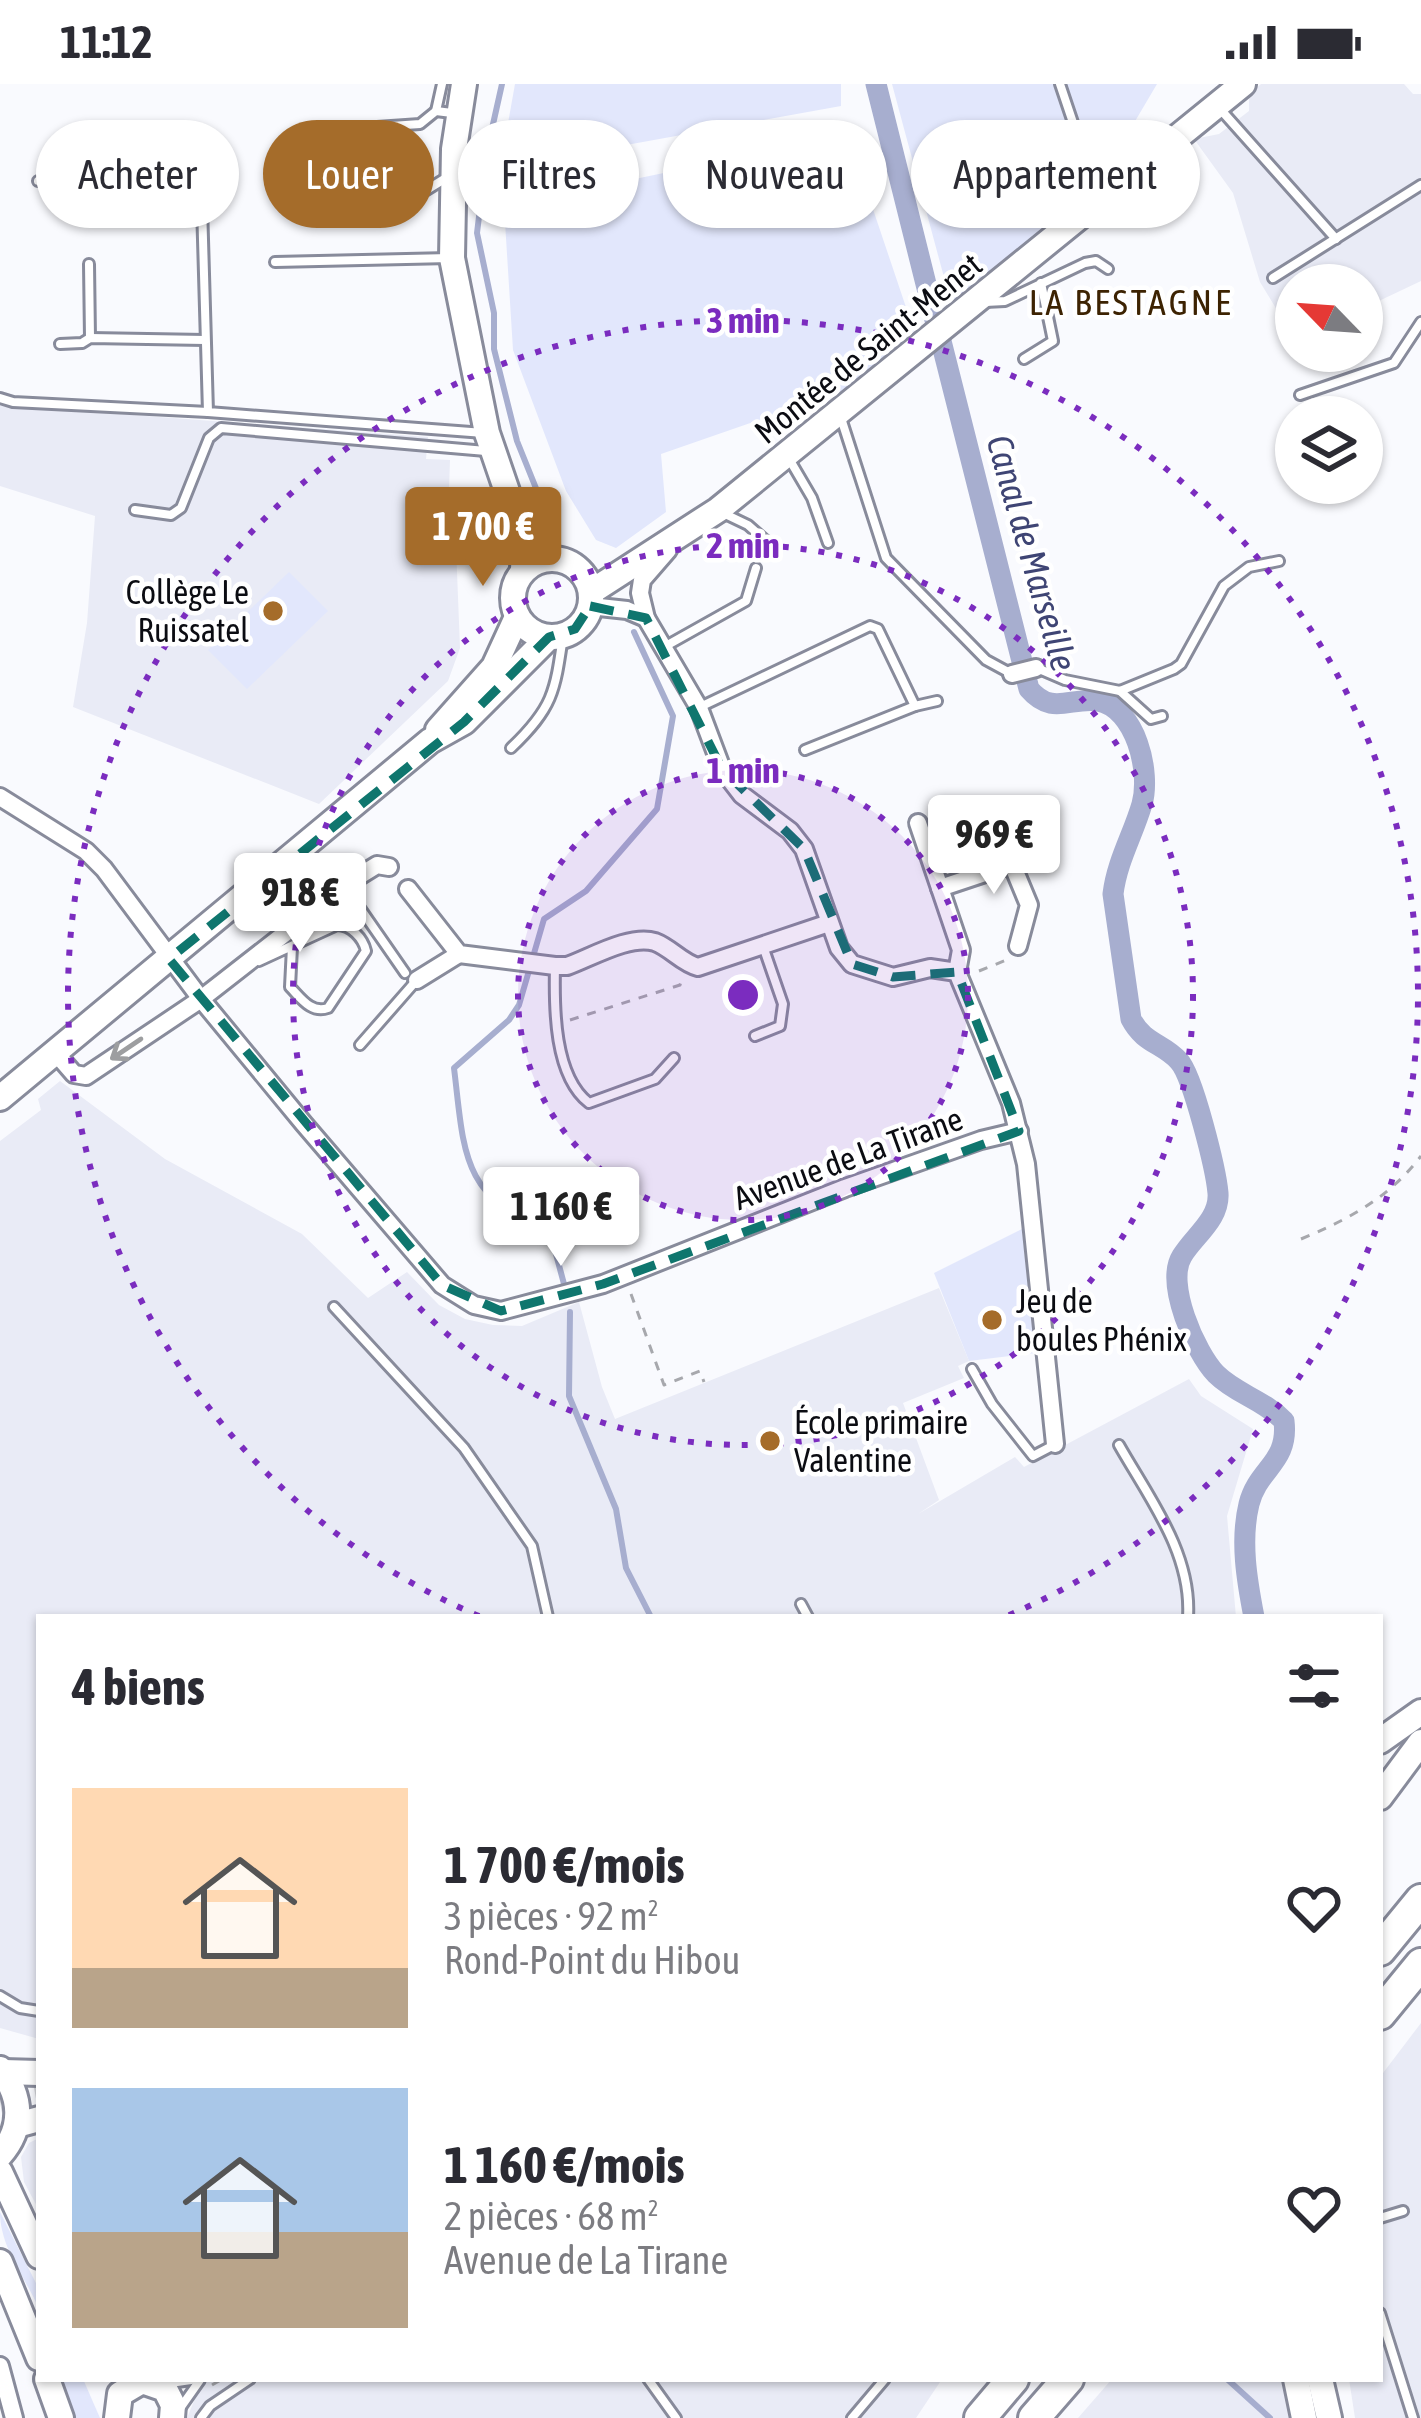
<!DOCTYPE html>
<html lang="fr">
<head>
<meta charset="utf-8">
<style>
	body { margin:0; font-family:"Asap Condensed",sans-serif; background:#f2f2f3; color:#2b2b33; height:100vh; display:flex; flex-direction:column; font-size:45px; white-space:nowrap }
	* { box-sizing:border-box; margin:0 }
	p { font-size:39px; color:#7c7c81 }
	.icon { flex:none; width:66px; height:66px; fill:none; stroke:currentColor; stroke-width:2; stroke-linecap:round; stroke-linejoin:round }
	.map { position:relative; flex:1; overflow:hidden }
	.details { position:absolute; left:36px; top:1530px; width:1347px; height:768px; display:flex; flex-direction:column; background:#fff; border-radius:0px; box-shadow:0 3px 9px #0004 }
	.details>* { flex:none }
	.top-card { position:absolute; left:36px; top:36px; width:1350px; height:108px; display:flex; gap:24px }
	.needle { width:78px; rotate:295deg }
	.tools { position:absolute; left:1275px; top:180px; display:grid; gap:24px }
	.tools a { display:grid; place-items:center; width:108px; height:108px; border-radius:50%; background:#fff; box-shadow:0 3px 9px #0004; font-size:60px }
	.price { position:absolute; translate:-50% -102px; padding:0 27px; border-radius:12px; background:#fff; color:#222; font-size:39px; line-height:78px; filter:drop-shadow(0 3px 6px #0008) }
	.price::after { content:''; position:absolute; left:50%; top:72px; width:36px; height:27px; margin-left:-18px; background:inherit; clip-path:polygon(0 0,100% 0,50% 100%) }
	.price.current { background:#a56c2a; color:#fff }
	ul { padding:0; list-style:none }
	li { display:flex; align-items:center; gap:36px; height:300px; padding:0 36px }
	li span { display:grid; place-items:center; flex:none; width:336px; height:240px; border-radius:0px; color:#555 }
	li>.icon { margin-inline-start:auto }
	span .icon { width:144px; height:144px; fill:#fffc; stroke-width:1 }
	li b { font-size:51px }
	h2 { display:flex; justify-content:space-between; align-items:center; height:144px; padding:0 36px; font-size:51px }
	.tag { padding:0 42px; border-radius:54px; background:#fff; box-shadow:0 3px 9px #0004; font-size:42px; line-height:108px }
	.tag.current { background:#a56c2a; color:#fff }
	.status { display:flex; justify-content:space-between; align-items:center; height:84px; padding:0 60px; background:#fff; direction:ltr }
	.status svg { height:33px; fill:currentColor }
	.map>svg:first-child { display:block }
</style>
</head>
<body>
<div class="status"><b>11:12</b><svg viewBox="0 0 49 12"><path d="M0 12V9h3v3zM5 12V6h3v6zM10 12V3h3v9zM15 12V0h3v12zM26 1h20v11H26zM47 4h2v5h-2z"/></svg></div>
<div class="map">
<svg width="1421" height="2334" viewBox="0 0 1421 2334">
	<rect width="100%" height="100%" fill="#f9fafe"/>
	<g fill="#e9ebf6">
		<polygon points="1261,0 1404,0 1413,10 1421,10 1421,197 1362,225 1362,201 1296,201 1294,254 1260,198 1233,109 1194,55 1219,50 1249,27 1249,10"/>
		<polygon points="0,321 428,353 426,375 450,376 448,436 455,437 460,564 448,597 319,720 73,623 87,539 95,432 0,402"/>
		<polygon points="60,997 165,1075 302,1150 368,1214 407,1188 439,1221 465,1235 493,1241 522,1242 579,1218 602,1303 615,1335 939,1204 969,1277 958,1282 964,1294 903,1319 939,1416 918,1430 1015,1373 1024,1383 1189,1295 1201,1312 1253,1345 1227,1432 1236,1533 39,1533 39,1955 0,1944 0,1057 41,1026 38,1015"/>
		<polygon points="1421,1939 1421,2334 1355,2334 1349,2295 1380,2295 1380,1993"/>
		<polygon points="39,2054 39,2126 24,2098 21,2073 29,2059"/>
		<polygon points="180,2295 942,2295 916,2334 187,2334 194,2317"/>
		<polygon points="1112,2295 1286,2295 1289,2334 1078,2334"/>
	</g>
	<g fill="#e2e7fc">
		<polygon points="515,0 841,0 841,22 500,84"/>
		<polygon points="892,0 1157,0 1134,39 1127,78 1113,91 1091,68 1074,85 1068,128 952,223"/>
		<polygon points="848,51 914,247 845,306 661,370 666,428 616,464 596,456 566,407 513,266 504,122"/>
		<polygon points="289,488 328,527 247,605 208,566"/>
		<polygon points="1022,1145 1035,1269 969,1277 934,1189"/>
		<path d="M0,2128L39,2205V2225C25,2192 0,2164 0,2128Z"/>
		<polygon points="60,2295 83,2295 100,2334 76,2334"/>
	</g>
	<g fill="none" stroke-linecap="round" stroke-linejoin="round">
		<g stroke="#a7aecf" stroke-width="6">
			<polyline points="502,0 487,67 477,149 494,229 494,265 517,357 554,449"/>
			<path d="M564,1200L549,1144C460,1117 464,1064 454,984L509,936L519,921L544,835L586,807L657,725L673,632L634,548"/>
			<polyline points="570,1228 569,1312 616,1425 626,1484 651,1533"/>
			<polyline points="1227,2295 1270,2334"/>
		</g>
		<g stroke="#a7aecf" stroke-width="21">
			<polyline points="876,0 935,236"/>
			<path d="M941,257L1029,605C1052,632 1070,613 1098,617C1136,624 1151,688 1142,720C1133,751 1117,777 1113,810L1131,935C1144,960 1163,959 1179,977C1193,992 1216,1086 1218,1109C1220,1135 1194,1152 1182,1172C1165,1199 1195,1268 1216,1290C1236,1310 1264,1316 1284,1337C1289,1379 1258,1384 1249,1420C1240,1457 1247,1497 1254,1533"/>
		</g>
		<polyline stroke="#d5d6db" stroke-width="24" stroke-dasharray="24 12" stroke-linecap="butt" points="0,2018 39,2011"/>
		<defs>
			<g id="lane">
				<polyline points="1060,0 1097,110"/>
				<polyline points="1221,26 1336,155"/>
				<polyline points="436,27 442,0"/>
				<polyline points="377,43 420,40 436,27 452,29"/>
				<polyline points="283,62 316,119"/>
				<polyline points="38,97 188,110 202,121 208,328 484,349"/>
				<polyline points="290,123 420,110 446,94"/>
				<polyline points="275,178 450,174"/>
				<polyline points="89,180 90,254"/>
				<polyline points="1273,194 1421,101"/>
				<polyline points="985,218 1005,217 1085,179 1096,177 1108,185"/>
				<polyline points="60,260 82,259 90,254 205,256"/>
				<polyline points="1024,275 1053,257 1041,199"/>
				<polyline points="1300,311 1394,279 1421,238"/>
				<polyline points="0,314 13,318 208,328"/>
				<polyline points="840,331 886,474 986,576 1010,589"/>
				<polyline points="788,373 812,414 828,459"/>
				<polyline points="135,426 171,431 181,424 209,354 221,344 486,367"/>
				<polyline points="725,430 748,441 773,463"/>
				<polyline points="664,563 746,517 756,484"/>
				<polyline points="1037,584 1065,596 1120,607 1174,585 1181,580 1224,502 1249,483 1279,477"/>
				<polyline points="1120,607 1151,635 1162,632"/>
				<polyline points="700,623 870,542 878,545 915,622 937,617"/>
				<path d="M511,664C553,624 555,608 563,552"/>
				<polyline points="805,666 915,622"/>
				<polyline points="346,804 405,889"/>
				<path d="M259,877L337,841C351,841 363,854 366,867L328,924C311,930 301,914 290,903L292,863"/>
				<path d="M555,883C554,924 554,992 589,1019L655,995L674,974"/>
				<polyline points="755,952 780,942 783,920 764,865"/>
				<polyline points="360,961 416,897"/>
				<polyline points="334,1223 464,1364 532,1462 548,1533"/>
				<polyline points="972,1285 992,1320 1033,1372 1054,1361"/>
				<path d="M1119,1361C1149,1414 1192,1469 1188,1533"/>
				<polyline points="801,1520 808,1533"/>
				<polyline points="0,1912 20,1924 39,1927"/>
				<polyline points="1380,2134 1403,2127"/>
				<polyline points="1380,2229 1413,2334"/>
				<polyline points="648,2295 676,2334"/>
				<polyline points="170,2299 198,2295"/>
				<polyline points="181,2323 200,2296"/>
				<polyline points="201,2334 210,2322 250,2295"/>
				<polyline points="852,2334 885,2295"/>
			</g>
			<g id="street">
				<polyline points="668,466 642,496 640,509 646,534 699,624 722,685 742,711 790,747 804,765 839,864 852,880 893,893 930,884 957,888 1011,1019 1026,1080 1055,1360"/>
				<polyline points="590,522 627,526 646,534"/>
				<polyline points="1012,590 1036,584"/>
				<polyline points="0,713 86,767 104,785 201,915 304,1040 442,1201 474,1221 501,1227 603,1200 845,1104 981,1056 1019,1047"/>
				<polyline points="918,739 961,866 957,888"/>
				<polyline points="940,804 1012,780 1029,821 1018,862"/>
				<path d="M408,805L459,870L555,882H567C590,874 630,850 655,858C671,864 682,879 698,883L829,839"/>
				<polyline points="417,896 459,870"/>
				<polyline points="55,968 74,990 86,992 201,915 356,794 377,781 389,783"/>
				<polyline points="0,2282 14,2334"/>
			</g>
			<g id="secondary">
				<polyline points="464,0 454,65 452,174 487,349 524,457 523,487"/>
				<circle cx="552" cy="514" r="39"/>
				<polyline points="591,508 718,426 1243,0"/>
				<polyline points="438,646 494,583 517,533"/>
				<polyline points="0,1014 430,657 464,638 549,553"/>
				<path d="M0,1985C22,2012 24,2044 0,2071"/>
				<polyline points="0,2088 39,2172"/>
				<polyline points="0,2178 39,2274"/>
				<polyline points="47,2295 61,2334"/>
				<polyline points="117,2334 120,2310 142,2297 165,2305 173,2321 172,2334"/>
			</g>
			<g id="primary">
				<polyline points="1380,1657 1421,1628"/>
				<polyline points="1380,1713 1421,1658"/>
				<polyline points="3,1988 39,1989"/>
				<polyline points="17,2041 39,2035"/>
				<polyline points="1296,2295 1304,2334"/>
				<polyline points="1320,2295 1329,2334"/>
			</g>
			<g id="highway">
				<polyline points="1380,1866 1421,1816"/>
				<polyline points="1380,1930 1421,1880"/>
				<polyline points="980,2334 1013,2295"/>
				<polyline points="1034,2334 1068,2295"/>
			</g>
		</defs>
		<use href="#lane" stroke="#888b9b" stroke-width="14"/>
		<use href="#street" stroke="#888b9b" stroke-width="22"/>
		<use href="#secondary" stroke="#888b9b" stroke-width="30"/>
		<use href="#primary" stroke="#888b9b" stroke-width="30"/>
		<use href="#highway" stroke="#888b9b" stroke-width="36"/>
		<g stroke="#a7a8ad" stroke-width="3" stroke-dasharray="9 9" stroke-linecap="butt">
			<polyline points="979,887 1009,875"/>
			<polyline points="570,936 680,901 682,894"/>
			<path d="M1301,1155C1349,1135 1389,1114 1421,1072"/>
			<polyline points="631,1210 664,1301 700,1287 704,1298"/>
			<polyline points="212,2301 222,2295"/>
		</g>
		<use href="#lane" stroke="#fff" stroke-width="8"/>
		<use href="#street" stroke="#fff" stroke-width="16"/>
		<use href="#secondary" stroke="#fff" stroke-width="24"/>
		<use href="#primary" stroke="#fff" stroke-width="24"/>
		<use href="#highway" stroke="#fff" stroke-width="30"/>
	</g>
	<defs><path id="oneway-shaft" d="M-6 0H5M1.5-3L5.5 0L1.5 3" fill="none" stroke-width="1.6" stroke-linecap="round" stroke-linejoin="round" transform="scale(3)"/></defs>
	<use stroke="#9d9ea0" href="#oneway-shaft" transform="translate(126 965) rotate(146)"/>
	<path fill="none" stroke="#0f766e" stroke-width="9" stroke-dasharray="24 15" stroke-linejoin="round" d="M590,522L646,534L722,685L804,765L852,880L893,893L957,888L1019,1047L603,1200L501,1227L442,1201L169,875L464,638L549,553L575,545Z"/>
	<circle cx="743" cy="911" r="225" fill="#7b2cbf" fill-opacity=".12"/>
	<g fill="none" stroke="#7b2cbf" stroke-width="6" stroke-dasharray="6 12">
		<circle cx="743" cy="911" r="225"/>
		<circle cx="743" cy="911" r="450"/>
		<path d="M479 1532A675 675 0 1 1 1007 1532"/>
	</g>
	<g fill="#a56c2a" stroke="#fff" stroke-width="4.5">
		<circle cx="273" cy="527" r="12"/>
		<circle cx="992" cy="1236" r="12"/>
		<circle cx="770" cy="1357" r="12"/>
	</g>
	<g text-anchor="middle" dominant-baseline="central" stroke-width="9" stroke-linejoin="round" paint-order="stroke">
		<g font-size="33" fill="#0b0c12" stroke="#fff">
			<text transform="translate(868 264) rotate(-39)">Montée de Saint-Menet</text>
			<text transform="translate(848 1074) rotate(-20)">Avenue de La Tirane</text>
		</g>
		<g font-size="33" fill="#0b0c12" stroke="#fff" text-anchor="start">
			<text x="249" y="508" text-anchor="end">Collège Le<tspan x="249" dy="38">Ruissatel</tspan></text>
			<text x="1016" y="1217">Jeu de<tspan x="1016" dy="38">boules Phénix</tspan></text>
			<text x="794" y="1338">École primaire<tspan x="794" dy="38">Valentine</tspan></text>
		</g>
		<g font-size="36" letter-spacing="3" fill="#3d2302" stroke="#fff">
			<text x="1131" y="218">LA BESTAGNE</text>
		</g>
		<g font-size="36" font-style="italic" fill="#3f4574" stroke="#fff">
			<text transform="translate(1032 469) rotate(74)">Canal de Marseille</text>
		</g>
	</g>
	<circle cx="743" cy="911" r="18" fill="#7b2cbf" stroke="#fff" stroke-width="6"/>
	<g font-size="36" text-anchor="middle" font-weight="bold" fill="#7b2cbf" stroke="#fff" stroke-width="9" stroke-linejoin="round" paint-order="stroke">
		<text x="743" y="249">3 min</text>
		<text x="743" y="474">2 min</text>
		<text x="743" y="699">1 min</text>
	</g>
</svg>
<div class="tools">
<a><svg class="needle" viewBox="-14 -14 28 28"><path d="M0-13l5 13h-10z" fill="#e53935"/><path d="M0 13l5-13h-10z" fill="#7c7c81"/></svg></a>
<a><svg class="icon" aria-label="layers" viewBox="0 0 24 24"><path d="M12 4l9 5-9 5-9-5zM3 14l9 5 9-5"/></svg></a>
</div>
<b class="price current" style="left:483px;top:505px">1 700 €</b>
<b class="price" style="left:994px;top:813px">969 €</b>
<b class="price" style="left:300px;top:871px">918 €</b>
<b class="price" style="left:561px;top:1185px">1 160 €</b>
<div class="top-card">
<a class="tag">Acheter</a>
<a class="tag current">Louer</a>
<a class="tag">Filtres</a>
<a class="tag">Nouveau</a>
<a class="tag">Appartement</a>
</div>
<section class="details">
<h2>4 biens<svg class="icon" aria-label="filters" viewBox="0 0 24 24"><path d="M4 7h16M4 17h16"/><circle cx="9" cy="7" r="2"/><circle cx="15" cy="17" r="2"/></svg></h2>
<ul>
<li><span style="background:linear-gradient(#ffd9b3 75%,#b9a48a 0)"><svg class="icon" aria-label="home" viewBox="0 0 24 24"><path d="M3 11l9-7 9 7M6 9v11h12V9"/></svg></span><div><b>1 700 €/mois</b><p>3 pièces · 92 m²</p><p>Rond-Point du Hibou</p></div><svg class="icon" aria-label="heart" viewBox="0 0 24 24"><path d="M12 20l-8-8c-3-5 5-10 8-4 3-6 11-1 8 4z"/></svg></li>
<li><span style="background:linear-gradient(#a9c7e8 60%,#b9a48a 0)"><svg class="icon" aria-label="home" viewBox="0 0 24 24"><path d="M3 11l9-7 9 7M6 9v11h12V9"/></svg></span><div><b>1 160 €/mois</b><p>2 pièces · 68 m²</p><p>Avenue de La Tirane</p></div><svg class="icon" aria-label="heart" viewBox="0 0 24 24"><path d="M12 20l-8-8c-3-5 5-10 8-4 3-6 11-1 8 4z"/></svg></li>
</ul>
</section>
</div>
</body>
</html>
